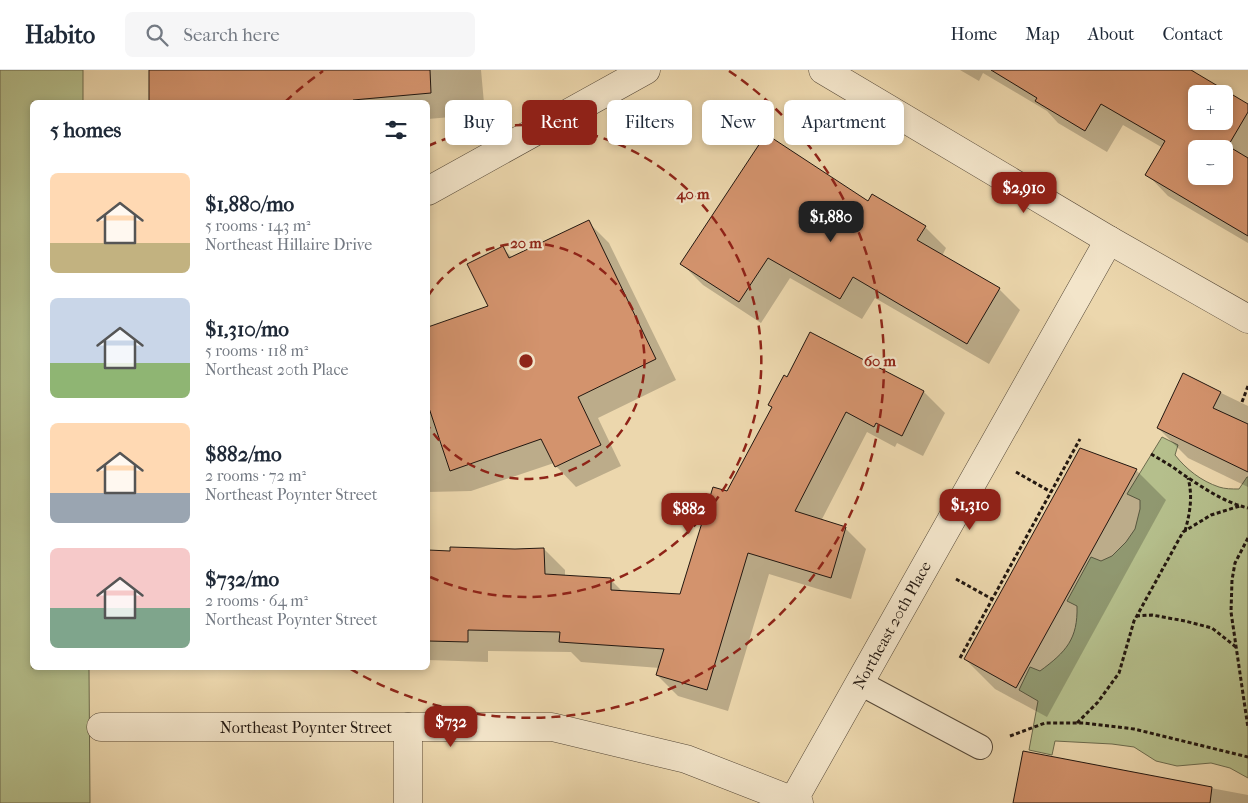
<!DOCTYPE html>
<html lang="en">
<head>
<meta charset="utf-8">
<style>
	:root { --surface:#fff; --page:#f6f6f7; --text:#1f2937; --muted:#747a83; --line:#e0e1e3; --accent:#8f2418 }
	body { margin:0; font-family:"IM FELL French Canon",serif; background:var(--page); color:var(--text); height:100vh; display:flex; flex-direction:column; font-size:19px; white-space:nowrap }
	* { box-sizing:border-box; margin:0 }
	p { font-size:16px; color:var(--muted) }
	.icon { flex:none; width:28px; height:28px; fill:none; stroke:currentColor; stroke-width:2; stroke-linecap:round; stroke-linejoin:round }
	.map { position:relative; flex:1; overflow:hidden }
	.details { position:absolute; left:30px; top:30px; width:400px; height:570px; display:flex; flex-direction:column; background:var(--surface); border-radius:8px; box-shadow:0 2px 8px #0003 }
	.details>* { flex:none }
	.banner { position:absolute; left:445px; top:30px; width:475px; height:45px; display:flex; gap:10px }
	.buttons { position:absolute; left:1188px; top:15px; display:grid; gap:10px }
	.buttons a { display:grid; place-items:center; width:45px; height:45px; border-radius:8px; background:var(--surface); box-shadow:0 2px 8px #0003; font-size:25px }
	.price { position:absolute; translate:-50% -42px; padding:0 11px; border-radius:10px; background:var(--accent); color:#fff; font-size:16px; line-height:32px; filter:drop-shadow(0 1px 2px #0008) }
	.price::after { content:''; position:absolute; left:50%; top:30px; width:15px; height:11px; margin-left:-8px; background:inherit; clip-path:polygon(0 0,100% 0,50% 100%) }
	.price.selected { background:#222; color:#fff }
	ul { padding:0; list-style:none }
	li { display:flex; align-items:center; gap:15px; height:125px; padding:0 20px }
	li span { display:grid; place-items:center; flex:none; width:140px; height:100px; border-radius:8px; color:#555 }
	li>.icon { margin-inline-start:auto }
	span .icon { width:60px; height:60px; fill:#fffc; stroke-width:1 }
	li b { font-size:21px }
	h2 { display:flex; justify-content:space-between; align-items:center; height:60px; padding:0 20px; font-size:21px }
	.chip { padding:0 18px; border-radius:8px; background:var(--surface); box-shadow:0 2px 8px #0003; font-size:18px; line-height:45px }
	.chip.selected { background:var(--accent); color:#fff }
	header { display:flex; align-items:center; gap:30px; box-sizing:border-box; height:70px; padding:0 25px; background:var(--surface); border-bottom:1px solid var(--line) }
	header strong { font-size:24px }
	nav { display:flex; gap:28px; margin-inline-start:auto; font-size:18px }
	.search { width:350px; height:45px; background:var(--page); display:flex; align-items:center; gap:12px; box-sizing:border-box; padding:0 18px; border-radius:8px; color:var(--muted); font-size:19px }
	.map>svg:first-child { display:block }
	.green { fill:#b5bf8c; stroke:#6c6b4e }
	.shadow { fill:#0003; fill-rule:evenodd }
	.building { fill:#d3936d; stroke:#221710; fill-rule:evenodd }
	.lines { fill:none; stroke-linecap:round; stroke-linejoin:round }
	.service-casing { stroke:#544737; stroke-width:26 }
	.minor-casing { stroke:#544737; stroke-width:29 }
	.path { stroke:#221710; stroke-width:3; stroke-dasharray:4 2.5; stroke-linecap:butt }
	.service { stroke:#f3e5ca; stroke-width:24 }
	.minor { stroke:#f3e5ca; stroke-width:28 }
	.ring { fill:none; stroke:#8f2418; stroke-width:2.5; stroke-dasharray:9 6 }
	.labels { text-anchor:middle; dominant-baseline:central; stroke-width:4.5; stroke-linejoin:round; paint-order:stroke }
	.street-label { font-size:16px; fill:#221710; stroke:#f3e5ca }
	.centre { fill:#8f2418; stroke:#f3e5ca; stroke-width:2.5 }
	.ring-label { font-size:15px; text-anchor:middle; font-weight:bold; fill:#8f2418; stroke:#f3e5ca; stroke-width:4.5; stroke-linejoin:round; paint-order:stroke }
</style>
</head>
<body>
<header>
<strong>Habito</strong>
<div class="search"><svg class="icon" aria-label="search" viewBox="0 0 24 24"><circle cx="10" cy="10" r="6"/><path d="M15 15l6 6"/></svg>Search here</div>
<nav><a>Home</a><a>Map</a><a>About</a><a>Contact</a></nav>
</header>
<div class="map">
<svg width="1248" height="733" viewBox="0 0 1248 733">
	<rect width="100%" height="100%" fill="#ecd7ad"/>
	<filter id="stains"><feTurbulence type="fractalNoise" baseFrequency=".004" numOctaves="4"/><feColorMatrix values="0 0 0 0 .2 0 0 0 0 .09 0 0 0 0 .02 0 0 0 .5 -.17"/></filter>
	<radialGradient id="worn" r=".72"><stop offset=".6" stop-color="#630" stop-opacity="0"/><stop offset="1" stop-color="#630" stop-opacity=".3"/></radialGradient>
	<g class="green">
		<path d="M0,0H83V32H32V598H89L90,733H0Z"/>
		<path d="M1162,367L1178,375L1175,385C1186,399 1201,411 1219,417C1225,419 1232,419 1239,419L1247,407H1248V708L1230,698L1211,693L1177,696L1156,691L1134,677L1112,674L1055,671L1052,685L1029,680L1038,631L1019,620L1030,597L1040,601C1066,582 1078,569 1077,536L1067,531L1091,487L1101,491L1112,486L1126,472L1135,459L1140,439V430L1127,424Z"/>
	</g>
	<g class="shadow">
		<path d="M151,0H481L485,44L428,49V32H151Z"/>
		<path d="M960,0H1193L1200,7L1248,36V173L1168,126L1147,104L1163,78L1123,55L1107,82L1058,53L1047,41L983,3L979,11ZM1196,24H1224V51H1196ZM1196,79H1224V106H1196Z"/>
		<path d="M872,126L925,157L946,178L942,186L999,219L1020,240L989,294L875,228L862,249L790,208L761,253L703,215L682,194L868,133Z"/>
		<path d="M588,152L609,173L676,310L598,348L621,396L576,417L556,396L554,393L471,421L428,422V258L490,236L502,178L513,188Z"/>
		<path d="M810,264L924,322L945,343L923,386L897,373L895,377L867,362L821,451L845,458L866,479L851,529L769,504L728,641L678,626L657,605L660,598L581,592L571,582L488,581V592L428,590V481L451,482L544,479L565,500V506L611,510L623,522L681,526L727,422L773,338L770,335L788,308Z"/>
		<path d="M1184,305L1248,336V417L1188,388L1158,358Z"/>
		<path d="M1136,400L1166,430L1047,647L995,619L965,589Z"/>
		<path d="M1024,683L1248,725V733H1015Z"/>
	</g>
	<g class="building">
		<path d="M149,0H430L431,23L353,30V32H149Z"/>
		<path d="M991,0H1191L1248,34V42L1228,76L1248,88V166L1145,105L1165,71L1101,34L1085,61L1035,31L1037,28ZM1196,24H1224V51H1196ZM1196,79H1224V106H1196Z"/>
		<path d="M766,64L868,131L872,124L926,156L917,170L1000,218L967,274L853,207L840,229L768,188L739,232L680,194Z"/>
		<path d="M589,150L656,289L578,327L601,375L555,397L541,369L450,401L428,335V257L488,236L467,194L503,176L509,188Z"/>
		<path d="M810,262L924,321L902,366L876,353L874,357L846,342L795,441L846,457L831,508L748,483L707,620L656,605L664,579L559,572L560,562L468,560V572L428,571V480L450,481V477L515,479L544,478L545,504L611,508V520L680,524L713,417L727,421L772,337L768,335L784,305L787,307Z"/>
		<path d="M1183,303L1221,322L1213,338L1248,354V402L1157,358Z"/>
		<path d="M1080,378L1137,399L1016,618L964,589Z"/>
		<path d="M1023,681L1212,717L1210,733H1013Z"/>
	</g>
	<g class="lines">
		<g class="service-casing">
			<path id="service" d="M860,613L980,677"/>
		</g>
		<g class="minor-casing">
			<g id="minor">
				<path d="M823,0L1109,170L1248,249"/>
				<path d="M428,121L646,0"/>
				<path d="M101,657H552L686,689L799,733"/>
				<path d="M793,731L1109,170"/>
				<path d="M408,733V657"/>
			</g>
		</g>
		<g class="path">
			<path d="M1242,332L1248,316"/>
			<path d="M1151,384C1161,390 1172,396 1181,403C1202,417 1223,432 1248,438"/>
			<path d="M1016,402L1051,422"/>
			<path d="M1185,461C1190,443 1193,426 1188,408"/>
			<path d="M1248,468L1235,493L1232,510L1231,542L1248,658"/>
			<path d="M956,509L992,529"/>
			<path d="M1136,546L1152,545L1185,551L1212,558L1236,577"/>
			<path d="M960,588L1080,369"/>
			<path d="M1077,653L1098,632L1119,603L1134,551L1183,462L1211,445L1240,436"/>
			<path d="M1010,666L1045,653H1084L1134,659L1248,687"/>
		</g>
		<use href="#service" class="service"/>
		<use href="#minor" class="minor"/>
	</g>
	<g class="ring">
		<path d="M428 226A118 118 0 1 1 428 356"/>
		<path d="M428 76A236 236 0 1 1 428 506"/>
		<path d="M285 32A354 354 0 0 1 323 1M729 1A354 354 0 0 1 349 598"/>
	</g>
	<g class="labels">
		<g class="street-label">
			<text transform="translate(892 555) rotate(-61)">Northeast 20th Place</text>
			<text x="306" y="657">Northeast Poynter Street</text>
		</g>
	</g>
	<circle cx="526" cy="291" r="8" class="centre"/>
	<g class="ring-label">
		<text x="693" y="129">40 m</text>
		<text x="526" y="178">20 m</text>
		<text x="880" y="296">60 m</text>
	</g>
	<rect width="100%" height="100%" filter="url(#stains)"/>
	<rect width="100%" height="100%" fill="url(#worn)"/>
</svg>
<div class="buttons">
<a>+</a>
<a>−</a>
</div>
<b class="price" style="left:1024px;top:144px">$2,910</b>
<b class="price selected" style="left:831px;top:173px">$1,880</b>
<b class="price" style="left:970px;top:461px">$1,310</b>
<b class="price" style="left:689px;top:465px">$882</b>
<b class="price" style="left:451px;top:678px">$732</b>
<div class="banner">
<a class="chip">Buy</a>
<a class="chip selected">Rent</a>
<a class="chip">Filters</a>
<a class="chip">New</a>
<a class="chip">Apartment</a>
</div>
<section class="details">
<h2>5 homes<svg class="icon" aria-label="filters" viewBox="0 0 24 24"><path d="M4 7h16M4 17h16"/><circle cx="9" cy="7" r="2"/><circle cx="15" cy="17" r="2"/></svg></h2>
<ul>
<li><span style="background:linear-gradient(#ffd9b3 70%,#c2b280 0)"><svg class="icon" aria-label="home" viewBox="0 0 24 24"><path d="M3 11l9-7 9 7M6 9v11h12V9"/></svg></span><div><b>$1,880/mo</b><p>5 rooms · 143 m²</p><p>Northeast Hillaire Drive</p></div></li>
<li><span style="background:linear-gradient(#c9d6e8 65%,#8fb573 0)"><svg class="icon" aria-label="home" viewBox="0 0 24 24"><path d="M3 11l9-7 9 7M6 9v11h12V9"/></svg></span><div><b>$1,310/mo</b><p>5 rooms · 118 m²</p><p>Northeast 20th Place</p></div></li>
<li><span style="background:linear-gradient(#ffd9b3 70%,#9aa5b1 0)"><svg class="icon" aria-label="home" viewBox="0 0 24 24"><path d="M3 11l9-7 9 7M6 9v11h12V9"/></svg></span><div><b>$882/mo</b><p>2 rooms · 72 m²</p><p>Northeast Poynter Street</p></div></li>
<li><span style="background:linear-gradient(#f6c9c9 60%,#7fa58c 0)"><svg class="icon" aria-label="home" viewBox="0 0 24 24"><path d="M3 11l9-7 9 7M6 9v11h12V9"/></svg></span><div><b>$732/mo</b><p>2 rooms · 64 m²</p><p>Northeast Poynter Street</p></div></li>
</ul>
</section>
</div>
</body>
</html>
